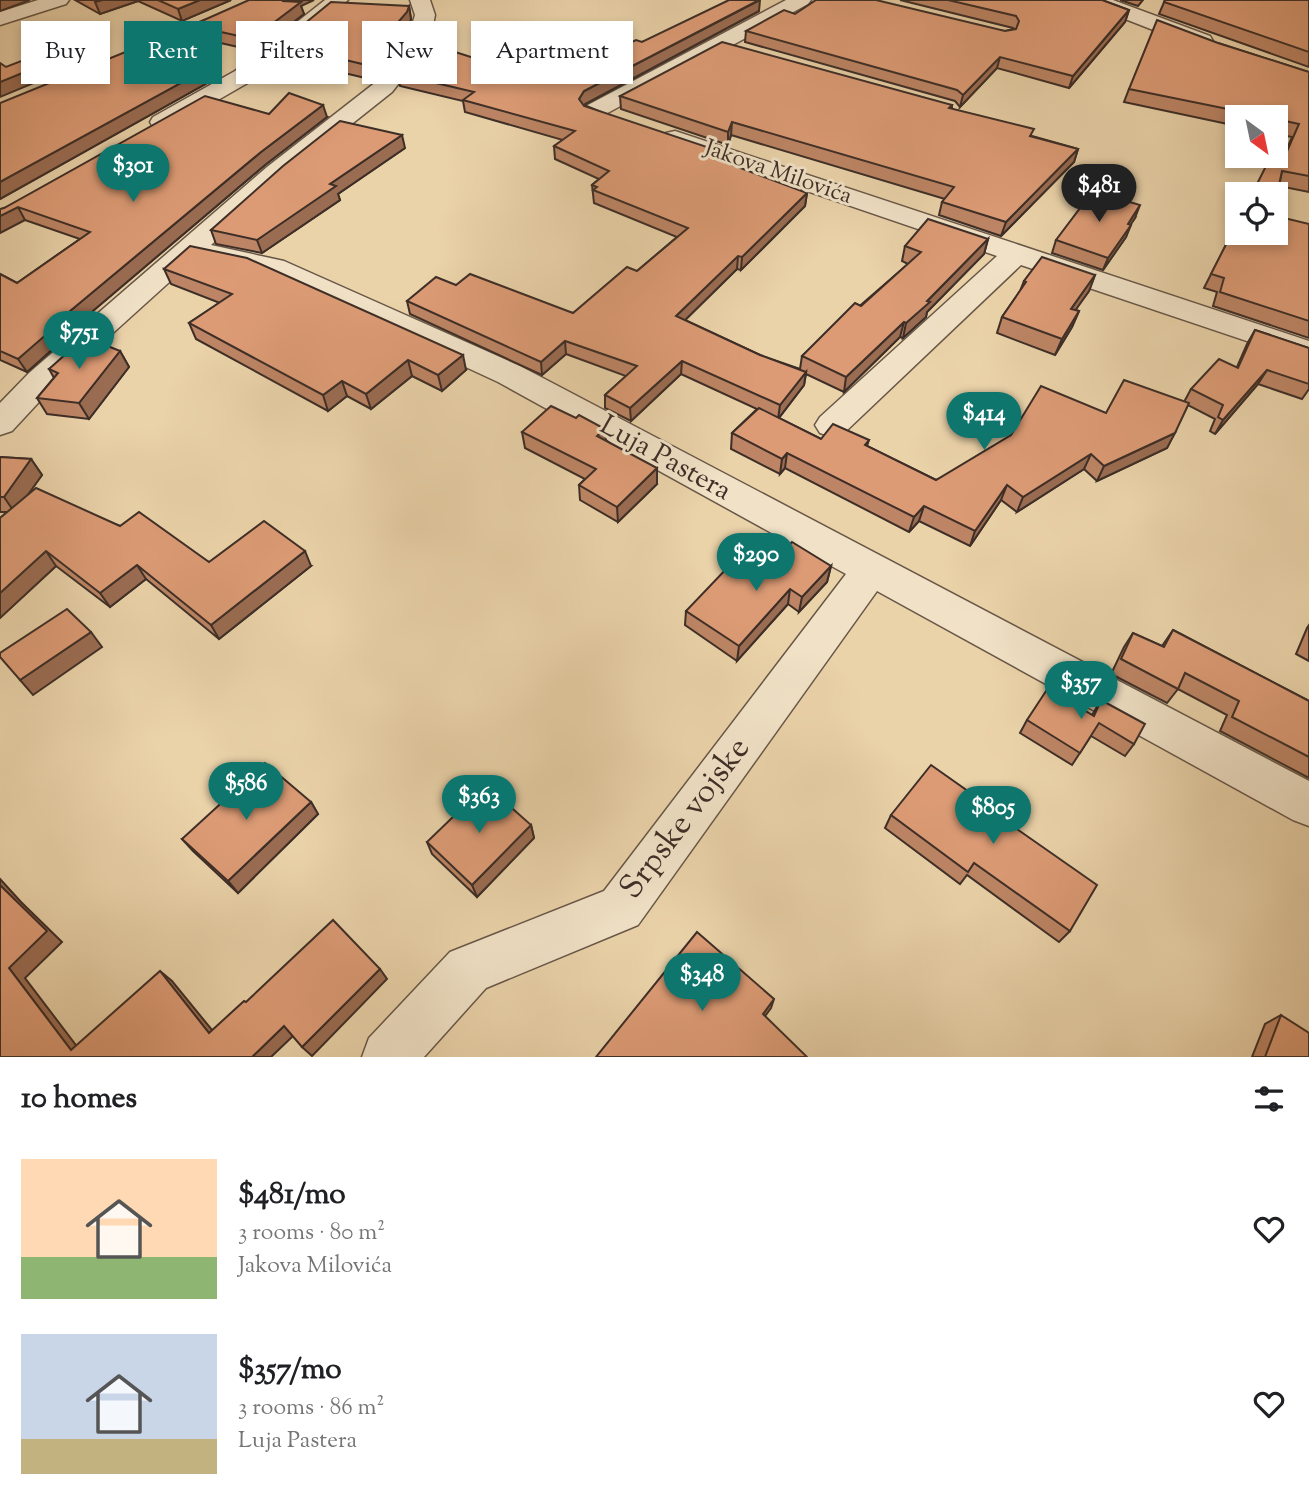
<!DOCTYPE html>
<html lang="en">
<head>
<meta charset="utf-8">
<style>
	:root { --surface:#fff; --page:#f6f6f6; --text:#202124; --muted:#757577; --accent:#0f766e }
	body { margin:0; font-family:"Sorts Mill Goudy",serif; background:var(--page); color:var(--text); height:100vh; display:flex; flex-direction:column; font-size:26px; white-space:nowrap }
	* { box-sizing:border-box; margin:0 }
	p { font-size:23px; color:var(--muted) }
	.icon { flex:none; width:38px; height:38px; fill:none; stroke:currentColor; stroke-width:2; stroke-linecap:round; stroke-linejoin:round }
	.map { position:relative; height:1057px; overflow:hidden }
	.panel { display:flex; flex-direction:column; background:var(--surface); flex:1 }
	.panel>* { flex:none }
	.banner { position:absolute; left:21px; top:21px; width:700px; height:63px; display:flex; gap:14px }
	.needle { width:46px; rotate:147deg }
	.buttons { position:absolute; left:1225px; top:105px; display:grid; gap:14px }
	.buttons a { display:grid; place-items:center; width:63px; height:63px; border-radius:0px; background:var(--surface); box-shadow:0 4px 10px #0003; font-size:35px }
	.price { position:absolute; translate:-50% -60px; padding:0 16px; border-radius:24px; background:var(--accent); color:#fff; font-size:23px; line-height:46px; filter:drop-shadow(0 2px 4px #0008) }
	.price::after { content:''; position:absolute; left:50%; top:42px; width:21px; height:16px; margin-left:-10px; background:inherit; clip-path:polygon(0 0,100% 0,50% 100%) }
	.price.current { background:#222; color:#fff }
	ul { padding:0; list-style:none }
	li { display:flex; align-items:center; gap:21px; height:175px; padding:0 21px }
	li span { display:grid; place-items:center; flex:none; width:196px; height:140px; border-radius:0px; color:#555 }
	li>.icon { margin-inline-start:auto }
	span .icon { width:84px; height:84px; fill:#fffc; stroke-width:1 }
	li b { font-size:30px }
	h2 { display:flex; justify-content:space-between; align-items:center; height:84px; padding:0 21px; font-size:30px }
	.chip { padding:0 24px; border-radius:0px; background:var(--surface); box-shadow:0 4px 10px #0003; font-size:24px; line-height:63px }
	.chip.current { background:var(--accent); color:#fff }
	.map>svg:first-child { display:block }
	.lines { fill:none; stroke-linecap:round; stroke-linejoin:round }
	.street-casing { stroke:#685748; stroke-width:3 }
	.street { fill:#f1e2c7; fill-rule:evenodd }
	.wall { fill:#bd8565; stroke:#3d2e27; stroke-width:2 }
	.shaded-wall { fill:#9a6c52; stroke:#3d2e27; stroke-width:2 }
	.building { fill:#dc9b75; stroke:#3d2e27; stroke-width:2 }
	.labels { text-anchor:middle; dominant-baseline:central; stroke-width:6; stroke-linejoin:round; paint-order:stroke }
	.far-street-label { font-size:23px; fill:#3d2e27; stroke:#f1e2c7 }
	.street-label { font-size:28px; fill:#3d2e27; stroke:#f1e2c7 }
	.near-street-label { font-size:33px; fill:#3d2e27; stroke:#f1e2c7 }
</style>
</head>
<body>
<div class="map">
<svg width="1309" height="1057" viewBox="0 0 1309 1057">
	<rect width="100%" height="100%" fill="#ead2a9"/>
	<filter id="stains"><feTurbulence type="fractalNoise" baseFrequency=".00286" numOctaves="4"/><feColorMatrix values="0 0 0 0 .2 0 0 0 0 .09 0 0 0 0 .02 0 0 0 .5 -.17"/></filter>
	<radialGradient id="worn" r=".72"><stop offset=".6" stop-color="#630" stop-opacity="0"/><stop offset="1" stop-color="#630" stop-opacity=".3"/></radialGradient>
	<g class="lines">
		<g class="street-casing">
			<g id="street">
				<path d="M38,0H69L66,4L0,25V12Z"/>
				<path d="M325,0H348L251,81L171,127L162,129L153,127L150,122L153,117L235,71Z"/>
				<path d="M410,0H430L435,15L431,35L410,69L392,92L285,177L211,245L284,261L520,366L1309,781V826L1293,820L877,591L638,925L486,988L424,1057H362L369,1038L450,952L604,891L846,574L498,382L265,274L197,257L51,389L12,431L0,435V403L29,373L267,167L376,82L409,35L415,15Z"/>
				<path d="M786,0H811L808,4L602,116L594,118L586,116L582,111L586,106Z"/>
				<path d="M1084,0H1113L1210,36L1213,41L1210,46H1194L1087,4Z"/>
				<path d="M675,131L1309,341V362L1021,265L844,433L832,437L820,433L815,425L820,417L997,256L666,143L663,138L666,133Z"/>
			</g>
		</g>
		<use href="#street" class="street"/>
	</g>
	<g class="wall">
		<path d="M75,0H231L182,21L138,1L100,14Z"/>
		<path d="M900,0H1102L1129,10L1125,22L1069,88L997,68L960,107L955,101L745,42L746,31L795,14L1005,31L1014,29L1013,28Z"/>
		<path d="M1120,0H1143L1138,6Z"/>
		<path d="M1165,0H1309V67L1159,14Z"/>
		<path d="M301,6L304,14L256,51L216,42L209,65L216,78L0,199L204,20Z"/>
		<path d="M409,6L411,19L409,25L394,43L395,50L374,80L327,69L324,56L291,51L287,38Z"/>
		<path d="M759,11L584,105L721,161L807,193L805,206L741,270L737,269L685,320L760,355L800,369L802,356L908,264L902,261L905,246L988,239L984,254L927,312L926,317L903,338L900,337L844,392L806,374L804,385L779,418L821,439L869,440L867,446L936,480L1106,413L1184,402L1191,389L1237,367L1247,344L1255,330L1309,348V389L1302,399L1258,384L1215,434L1210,431L1215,419L1188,405L1167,448L1097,481L1084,469L1017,512L1001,500L970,546L919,521L909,532L785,468L780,474L731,449L732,433L757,409L681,374L631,421L605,408V395L626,376L566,354L542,375L410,314L407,301L456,285L573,313L637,271L677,237L594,203L592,185L599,179L555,159L554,146L563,140L465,112L463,101L400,86L398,74L546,81L642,42Z"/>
		<path d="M1218,43L1309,72V192L1279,186L1286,151L1292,137L1276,134V117H1237V126L1124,102L1129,89Z"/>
		<path d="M620,96L952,105V109L1032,136L1078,149L1074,162L1001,236L939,215L942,202L945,199L731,135L728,145L621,109Z"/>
		<path d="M269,114L327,117L265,165L61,338L63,340L27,372L0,360V274L17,283L80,239L25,220L4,208Z"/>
		<path d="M405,148L338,194L340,200L262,253L216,244L211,230Z"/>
		<path d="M1135,218L1130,225L1126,237L1103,270L1052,253L1056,240Z"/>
		<path d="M1237,223L1309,224V338L1213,306L1217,292L1204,288Z"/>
		<path d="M164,269L466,370L442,391L412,376L371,409L347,396L328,411L196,339L189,323L220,303L171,284Z"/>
		<path d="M1095,275L1089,291L1075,310L1079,311L1072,327L1055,355L997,333L1002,317L1020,291L1024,281Z"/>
		<path d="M120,351L129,367L89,419L47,414L37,398L54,378L49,369Z"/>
		<path d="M522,432L606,440L657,484L618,522L580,500L579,485L585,479L525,448Z"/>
		<path d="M0,457L31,459L42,475L28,494L120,526L209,562L311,566L219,639L146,579L110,607L56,566L0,618V518L7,512H0Z"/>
		<path d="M831,566L827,582L799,612L788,604L737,661L685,625L686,611L754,581Z"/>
		<path d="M1309,625V661L1296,654L1307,628Z"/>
		<path d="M1173,630L1309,701V778L1220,731L1227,715L1178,689L1167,703L1111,674L1124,647L1133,633L1162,646Z"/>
		<path d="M1101,700L1134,744L1125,756L1091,736L1072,765L1020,733L1027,720L1092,715Z"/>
		<path d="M311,802L318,814L238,893L193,851L182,839Z"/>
		<path d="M891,815L1004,820L1070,931L1059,942L967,875L960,884L885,828Z"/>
		<path d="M531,825L534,838L477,897L432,854L427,842Z"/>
		<path d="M1281,1015L1309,1057H1252L1265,1024Z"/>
	</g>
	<g class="shaded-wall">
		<path d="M0,0H30L0,11Z"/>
		<path d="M103,0H137L138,1L100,14L95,2Z"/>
		<path d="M200,0H231L182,21L178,9Z"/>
		<path d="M285,0H314L301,6L304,14L256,51L252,39L282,1Z"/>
		<path d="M760,0L759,11L585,104L579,111V99L584,91Z"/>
		<path d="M409,6L411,19L409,25L394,43L395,50L374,80L371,66L386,36Z"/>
		<path d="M1129,10L1125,22L1069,88L1073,76Z"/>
		<path d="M212,30L216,42L208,69L212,66L216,78L0,199V182L202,63Z"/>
		<path d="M1000,57L997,68L960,107L963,95Z"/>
		<path d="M59,58L65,70L0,97V82Z"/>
		<path d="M323,105L327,117L265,165L61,338L63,340L27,372L18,359L52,326L261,152Z"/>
		<path d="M732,122L731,135L728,145V132Z"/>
		<path d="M402,135L405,148L338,194L340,200L262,253L257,240L330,184Z"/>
		<path d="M1078,149L1074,162L1001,236L1006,222Z"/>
		<path d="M807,193L805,206L741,270L742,257Z"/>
		<path d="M1140,205L1135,218L1123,236L1128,224Z"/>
		<path d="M18,207L25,220L0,233V216Z"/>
		<path d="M1131,225L1126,237L1103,270L1108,258Z"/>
		<path d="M988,239L984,254L927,312L926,317L903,338L906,323Z"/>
		<path d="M738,256L737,269L676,329V316Z"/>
		<path d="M1095,275L1089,291L1065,325L1071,309Z"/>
		<path d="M1079,311L1072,327L1055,355L1062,339Z"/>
		<path d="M904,322L900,337L844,392L846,377Z"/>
		<path d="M565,341L566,354L542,375L541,362Z"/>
		<path d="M120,351L129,367L89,419L79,403Z"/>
		<path d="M463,355L466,370L442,391L438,375Z"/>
		<path d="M408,360L412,376L371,409L366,394Z"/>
		<path d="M682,361L681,374L631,421L630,408Z"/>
		<path d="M1267,370L1258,384L1215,434L1223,420Z"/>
		<path d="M806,372L804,385L778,419L780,405Z"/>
		<path d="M342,381L347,396L328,411L323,395Z"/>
		<path d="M605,429L606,444L597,436Z"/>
		<path d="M1175,433L1167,448L1097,481L1104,466Z"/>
		<path d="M787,453L785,468L780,474L782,459Z"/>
		<path d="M1091,454L1084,469L1017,512L1023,497Z"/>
		<path d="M31,459L42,475L15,513L4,497Z"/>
		<path d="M657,468V484L618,522L617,507Z"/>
		<path d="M1007,485L1001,500L970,546L975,531Z"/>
		<path d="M924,506L919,521L909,532L914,517Z"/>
		<path d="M46,551L56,566L0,618V593Z"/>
		<path d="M305,551L311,566L219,639L211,625Z"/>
		<path d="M137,565L146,579L110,607L100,593Z"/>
		<path d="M831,566L827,582L799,612L802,597Z"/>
		<path d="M790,589L788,604L737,661L739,646Z"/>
		<path d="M91,632L102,647L33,695L20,680Z"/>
		<path d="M311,802L318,814L238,893L228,881Z"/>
		<path d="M531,825L534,838L477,897L472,885Z"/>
		<path d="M0,879L21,902L62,942L25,978L85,1057L71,1050L9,968L5,891L0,885Z"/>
		<path d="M380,969L387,979L312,1056L302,1047Z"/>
		<path d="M160,971L172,981L221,1041L209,1033Z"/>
		<path d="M774,999L771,1008L760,1023L763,1014Z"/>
		<path d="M284,1026L294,1035L271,1057H252Z"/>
	</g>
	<g class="building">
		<path d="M158,0H200L178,9Z"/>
		<path d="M249,0H285L282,1L301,2L252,39L212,30L202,63L212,66L0,182V103L204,20Z"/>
		<path d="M729,0H759L584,91L579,99L584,106L722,152L719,160L807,193L742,257L738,256L676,316L760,355L806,372L780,405L682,361L630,408L605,395L637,366L565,341L541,362L407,301L436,277L456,285L470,274L573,313L627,267L637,271L688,228L593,190L597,187L592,185L609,171L554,146L575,131L463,100L474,92L398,74L419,44L449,50L546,81L636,40L642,42Z"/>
		<path d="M816,0H876L1005,31L1016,29L1019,21L1016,16L948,0H1102L1129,10L1073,76L1000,57L963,95L957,90L746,31L784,10L795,14Z"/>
		<path d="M1165,0H1309V52L1164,2Z"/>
		<path d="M331,2L409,6L407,12L386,36L392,37L371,66L324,55L335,44L287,38Z"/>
		<path d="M1157,20L1218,43L1309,72V176L1282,171L1276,199V194H1252L1271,156H1276V147L1277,144L1287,147L1284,158L1299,124L1276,119V117H1267L1129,89Z"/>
		<path d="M722,42L952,105L949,108L1034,129L1030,136L1078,149L1006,222L942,202L954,187L732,122L728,132L620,96Z"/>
		<path d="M47,51L59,58L0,82V63L6,67Z"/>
		<path d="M289,93L323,105L261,152L52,326L55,327L18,359L0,351V274L17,283L90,232L18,207L0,216V209L4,208L205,96L269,114Z"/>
		<path d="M340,121L402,135L330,184L336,186L257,240L211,230L283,166Z"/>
		<path d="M1093,191L1140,205L1128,224L1131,225L1108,258L1056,240Z"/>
		<path d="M1276,216L1309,224V321L1220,292L1224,278L1211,274L1237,223V233H1276Z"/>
		<path d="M928,219L988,239L927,301L930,302L906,323L904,322L846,377L802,356L855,303L861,306L921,252L905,246Z"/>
		<path d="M190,246L247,258L463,355L438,375L408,360L366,394L342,381L323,395L189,323L232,294L164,269Z"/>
		<path d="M1042,257L1095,275L1071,309L1079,311L1062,339L1002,317L1026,282L1024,281Z"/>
		<path d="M1255,330L1309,348V384L1267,370L1223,420L1218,417L1223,405L1191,389L1219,359L1238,368Z"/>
		<path d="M85,337L120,351L79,403L37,398L58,373L49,369Z"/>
		<path d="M1124,380L1189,403L1175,433L1104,466L1091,454L1023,497L1007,485L975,531L924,506L914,517L787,453L782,459L732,433L759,408L821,439L833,424L869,440L865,445L936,480L1011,435L1041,386L1106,413Z"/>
		<path d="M551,406L576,418L579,415L605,429L597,436L657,468L617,507L579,485L596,469L522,432Z"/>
		<path d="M0,457L31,459L4,497H0Z"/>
		<path d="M36,488L120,526L139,512L209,562L264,521L305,551L211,625L137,565L100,593L46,551L0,593V518Z"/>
		<path d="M792,542L831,566L802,597L790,589L739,646L686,611L729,566L754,581Z"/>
		<path d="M67,609L91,632L20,680L0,657V653Z"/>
		<path d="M1173,630L1309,701V757L1232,717L1239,701L1185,673L1178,689L1121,659L1133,633L1164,647Z"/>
		<path d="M1048,688L1094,716L1101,700L1145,724L1134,744L1099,723L1080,753L1027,720Z"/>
		<path d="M265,763L311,802L228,881L182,839Z"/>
		<path d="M931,765L1006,818L1004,820L1097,885L1070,931L974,863L968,872L891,815Z"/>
		<path d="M486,785L531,825L472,885L427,842Z"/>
		<path d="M0,885L47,931L9,968L71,1050L160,971L209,1033L244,1001L246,1002L333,920L380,969L302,1047L284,1026L252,1057H0Z"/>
		<path d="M697,932L774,999L763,1014L807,1057H596Z"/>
		<path d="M1281,1015L1309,1033V1057H1265Z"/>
	</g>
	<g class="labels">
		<g class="far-street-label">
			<text transform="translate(778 173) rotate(19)">Jakova Milovića</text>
		</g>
		<g class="street-label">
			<text transform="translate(665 459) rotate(29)">Luja Pastera</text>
		</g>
		<g class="near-street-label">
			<text transform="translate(686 819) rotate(-53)">Srpske vojske</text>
		</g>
	</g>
	<rect width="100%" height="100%" filter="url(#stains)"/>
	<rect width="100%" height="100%" fill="url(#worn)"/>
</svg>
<div class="buttons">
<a><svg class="needle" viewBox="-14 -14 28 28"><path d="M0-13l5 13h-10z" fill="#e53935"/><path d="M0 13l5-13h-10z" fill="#757577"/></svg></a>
<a><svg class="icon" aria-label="locate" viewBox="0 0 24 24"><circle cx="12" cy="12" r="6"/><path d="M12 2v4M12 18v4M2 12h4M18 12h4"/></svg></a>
</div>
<b class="price" style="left:133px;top:204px">$301</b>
<b class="price current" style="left:1099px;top:224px">$481</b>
<b class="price" style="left:79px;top:371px">$751</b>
<b class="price" style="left:984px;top:452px">$414</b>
<b class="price" style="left:756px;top:593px">$290</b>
<b class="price" style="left:1081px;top:721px">$357</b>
<b class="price" style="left:246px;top:822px">$586</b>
<b class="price" style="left:479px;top:835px">$363</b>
<b class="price" style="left:993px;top:846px">$805</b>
<b class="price" style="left:702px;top:1013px">$348</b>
<div class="banner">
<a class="chip">Buy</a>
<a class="chip current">Rent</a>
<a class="chip">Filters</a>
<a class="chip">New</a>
<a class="chip">Apartment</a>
</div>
</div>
<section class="panel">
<h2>10 homes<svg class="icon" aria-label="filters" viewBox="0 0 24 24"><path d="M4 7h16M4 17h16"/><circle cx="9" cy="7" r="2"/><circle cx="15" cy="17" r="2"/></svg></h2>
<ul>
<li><span style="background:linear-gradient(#ffd9b3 70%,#8fb573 0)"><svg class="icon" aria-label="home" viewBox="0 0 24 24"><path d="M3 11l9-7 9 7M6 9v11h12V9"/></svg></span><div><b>$481/mo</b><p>3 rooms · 80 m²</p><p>Jakova Milovića</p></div><svg class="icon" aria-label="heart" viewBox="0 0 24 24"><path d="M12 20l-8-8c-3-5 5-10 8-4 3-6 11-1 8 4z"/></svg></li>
<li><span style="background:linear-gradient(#c9d6e8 75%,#c2b280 0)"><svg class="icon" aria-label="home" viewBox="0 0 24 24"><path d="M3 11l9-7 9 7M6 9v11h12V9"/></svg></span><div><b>$357/mo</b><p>3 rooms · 86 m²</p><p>Luja Pastera</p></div><svg class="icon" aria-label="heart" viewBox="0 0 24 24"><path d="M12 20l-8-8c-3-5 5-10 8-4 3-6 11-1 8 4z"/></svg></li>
</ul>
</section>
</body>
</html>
